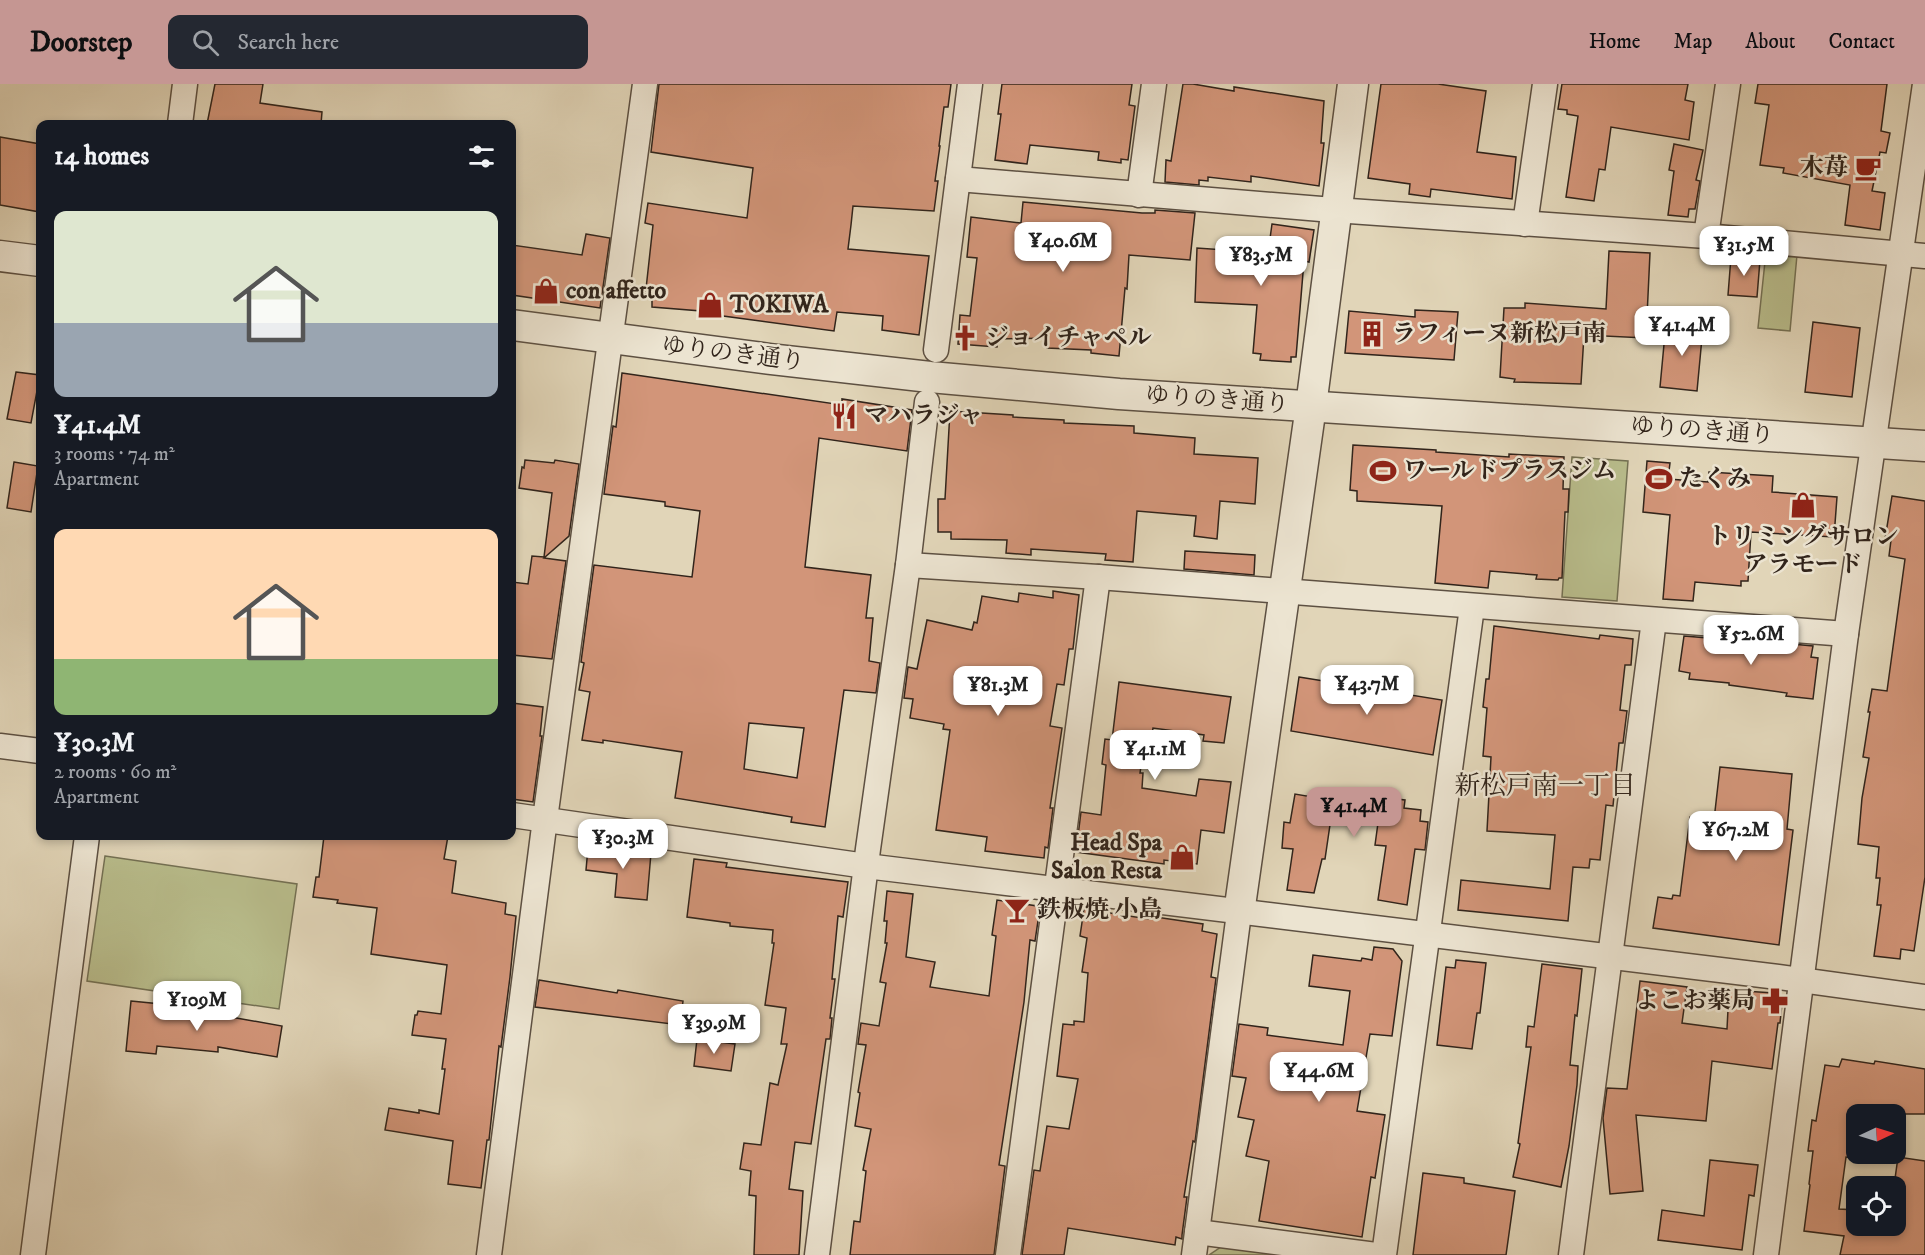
<!DOCTYPE html>
<html lang="en">
<head>
<meta charset="utf-8">
<style>
	:root { --surface:#171b24; --page:#242831; --text:#f1f3f6; --muted:#9ea1a6; --accent:#c59692 }
	body { margin:0; font-family:"IM FELL DW Pica","Noto Serif JP",serif; background:var(--page); color:var(--text); height:100vh; display:flex; flex-direction:column; font-size:22px; white-space:nowrap }
	* { box-sizing:border-box; margin:0 }
	p { font-size:20px; color:var(--muted) }
	.icon { flex:none; width:33px; height:33px; fill:none; stroke:currentColor; stroke-width:2; stroke-linecap:round; stroke-linejoin:round }
	.map { position:relative; flex:1; overflow:hidden }
	.side { position:absolute; left:36px; top:36px; width:480px; height:720px; display:flex; flex-direction:column; background:var(--surface); border-radius:12px; box-shadow:0 3px 9px #0003 }
	.side>* { flex:none }
	.needle { width:39px; rotate:86deg }
	.fabs { position:absolute; left:1846px; top:1020px; display:grid; gap:12px }
	.fabs a { display:grid; place-items:center; width:60px; height:60px; border-radius:12px; background:var(--surface); box-shadow:0 3px 9px #0003; font-size:30px }
	.price { position:absolute; translate:-50% -51px; padding:0 14px; border-radius:12px; background:#fff; color:#222; font-size:20px; line-height:39px; filter:drop-shadow(0 2px 3px #0008) }
	.price::after { content:''; position:absolute; left:50%; top:36px; width:18px; height:14px; margin-left:-9px; background:inherit; clip-path:polygon(0 0,100% 0,50% 100%) }
	.price.selected { background:var(--accent); color:#111 }
	ul { padding:0; list-style:none }
	li { display:grid; align-content:center; gap:12px; height:318px; padding:0 18px }
	li span { display:grid; place-items:center; height:186px; border-radius:12px; color:#555 }
	li>.icon { margin-inline-start:auto }
	span .icon { width:108px; height:108px; fill:#fffc; stroke-width:1 }
	li b { font-size:26px }
	h2 { display:flex; justify-content:space-between; align-items:center; height:72px; padding:0 18px; font-size:26px }
	header { display:flex; align-items:center; gap:36px; box-sizing:border-box; height:84px; padding:0 30px; background:var(--accent); color:#111 }
	header strong { font-size:28px }
	nav { display:flex; gap:33px; margin-inline-start:auto; font-size:21px }
	.search { width:420px; height:54px; background:var(--page); display:flex; align-items:center; gap:15px; box-sizing:border-box; padding:0 21px; border-radius:12px; color:var(--muted); font-size:22px }
	.map>svg:first-child { display:block }
	.green { fill:#b8bc8b; stroke:#747053; stroke-width:1.5 }
	.building { fill:#d29579; stroke:#31241b; stroke-width:1.5; fill-rule:evenodd }
	.lines { fill:none; stroke-linecap:round; stroke-linejoin:round }
	.minor-casing { stroke:#5d5042; stroke-width:27 }
	.tertiary-casing { stroke:#5d5042; stroke-width:33 }
	.minor { stroke:#ece4d1; stroke-width:24 }
	.tertiary { stroke:#ece4d1; stroke-width:30 }
	.labels { text-anchor:middle; dominant-baseline:central; stroke-width:5; stroke-linejoin:round; paint-order:stroke }
	.poi-label { font-size:24px; font-weight:bold; fill:#31241b; stroke:#ece4d1; text-anchor:start }
	.street-label { font-size:24px; fill:#31241b; stroke:#ece4d1 }
	.neighbourhood-label { font-size:26px; fill:#31241b; stroke:#ece4d1 }
</style>
</head>
<body>
<header>
<strong>Doorstep</strong>
<div class="search"><svg class="icon" aria-label="search" viewBox="0 0 24 24"><circle cx="10" cy="10" r="6"/><path d="M15 15l6 6"/></svg>Search here</div>
<nav><a>Home</a><a>Map</a><a>About</a><a>Contact</a></nav>
</header>
<div class="map">
<svg width="1925" height="1171" viewBox="0 0 1925 1171">
	<rect width="100%" height="100%" fill="#e1d5b8"/>
	<filter id="stains"><feTurbulence type="fractalNoise" baseFrequency=".00333" numOctaves="4"/><feColorMatrix values="0 0 0 0 .2 0 0 0 0 .09 0 0 0 0 .02 0 0 0 .5 -.17"/></filter>
	<radialGradient id="worn" r=".72"><stop offset=".6" stop-color="#630" stop-opacity="0"/><stop offset="1" stop-color="#630" stop-opacity=".3"/></radialGradient>
	<g class="green">
		<path d="M1766,168L1797,171L1790,247L1758,244Z"/>
		<path d="M1572,373L1628,377L1617,517L1562,513Z"/>
		<path d="M105,772L297,800L279,925L87,897Z"/>
		<path d="M1221,1163L1297,1171H1209Z"/>
	</g>
	<g class="building">
		<path d="M215,0H263L260,19L322,28L321,40H207Z"/>
		<path d="M659,0H951L948,23H944L939,62H940L935,97H938L934,127L853,122L851,141L848,165L929,172L919,251L882,246L883,232L837,228L834,247L701,229V227L652,223V215L645,214L653,141L645,139L648,119L747,134L753,84L651,68Z"/>
		<path d="M1002,0H1132L1129,21L1135,22L1128,76L1121,75V79L1098,76L1099,68L1030,61L1027,80L995,76L1001,30H998Z"/>
		<path d="M1183,0H1193L1234,7V3L1324,17L1321,59H1324L1319,102L1251,92V98L1208,93V97L1199,96V101L1165,98L1166,76L1171,77Z"/>
		<path d="M1381,0H1438L1486,7L1477,68L1516,73L1512,115L1431,105L1430,113L1409,110L1410,100L1368,94Z"/>
		<path d="M1562,0H1688L1685,16L1694,18L1689,56L1611,43L1605,86L1599,85L1594,117L1566,113L1578,32L1567,30V26L1558,25Z"/>
		<path d="M1758,0H1887L1881,47L1890,49L1886,69L1880,68L1872,107L1885,109L1880,146L1845,141L1850,101L1783,89L1784,84L1760,81L1769,21L1755,19Z"/>
		<path d="M0,53L40,60V128L0,121Z"/>
		<path d="M1674,60L1703,66L1696,96L1700,97L1695,125H1689L1688,133L1668,131L1674,87L1669,86Z"/>
		<path d="M1023,118L1142,129H1155V126L1195,129L1190,176L1129,171L1127,205L1125,204L1119,272L1091,269V266L1047,264V254L998,255L997,263L958,260L960,231L970,232L977,174L967,173L971,133L1021,139Z"/>
		<path d="M1272,140L1314,146L1309,178L1304,177L1296,273H1291V278L1260,276L1261,270L1253,269L1257,221L1195,218L1197,164L1268,169Z"/>
		<path d="M586,150L610,154L600,224L512,211V161L582,171Z"/>
		<path d="M1609,167L1650,169L1646,254L1584,251L1581,300L1514,298L1515,295L1500,293L1504,224H1525V219L1606,225Z"/>
		<path d="M1731,173L1760,176L1757,213L1728,211Z"/>
		<path d="M1415,226L1458,228L1454,276L1345,269L1349,227L1415,233Z"/>
		<path d="M1813,238L1860,244L1852,313L1805,308Z"/>
		<path d="M1666,239L1703,243L1697,307L1660,303Z"/>
		<path d="M16,288L40,291L31,339L7,335Z"/>
		<path d="M622,289L842,321V315L912,326L907,367L819,354L805,483L871,491L866,534H873L869,577L880,579L876,609L844,606L825,743L791,738L792,733L675,714L682,668L603,656V659L582,656L590,608L579,606L584,579L581,578L594,481L692,493L700,427L665,422V418L604,410L613,342L616,343ZM749,639L804,644L797,694L744,685Z"/>
		<path d="M950,327L1013,331V333L1064,336V339L1134,342V349L1195,354L1194,370L1258,374L1255,420L1220,417L1217,455L1194,452L1196,432L1137,427L1133,478L1105,476L1106,470L1031,465V471L1006,469L1007,456L951,455V448H938V415H945Z"/>
		<path d="M1353,361L1436,366V368L1509,373V370L1564,373L1563,405H1569L1568,428H1565L1562,494H1559L1558,496L1536,495L1537,491L1490,487L1488,504L1435,499L1442,422L1357,417V407L1350,406Z"/>
		<path d="M525,376L554,379L555,376L579,380L569,452L544,474L566,477L552,575L512,571V498L528,500L532,472L544,473L552,409L519,404L522,383L524,384Z"/>
		<path d="M1647,377L1670,379L1668,395L1708,398L1709,388L1773,392L1772,408L1837,413L1834,453L1751,448L1748,497H1741V502L1695,498L1693,517L1663,515L1670,431L1643,428Z"/>
		<path d="M14,378L38,382L31,428L7,424Z"/>
		<path d="M1892,412L1925,417V793L1914,867L1901,865L1900,875L1874,872L1881,821H1877L1880,794H1876L1879,763L1858,760L1862,714L1869,674L1863,673L1870,628H1868L1872,605L1887,607L1905,475L1889,472L1891,456L1885,455Z"/>
		<path d="M1185,467L1255,471L1254,491L1184,485Z"/>
		<path d="M1053,507L1079,511L1073,565H1069L1064,601L1057,600L1050,642L1062,644L1050,724H1053L1048,764L1045,763L1044,774L985,767L987,753L936,746L950,646L943,645L944,640L910,634L913,615L904,614L908,583L917,585L927,536L972,546L974,538L977,539L982,512L1018,518L1019,509L1053,514Z"/>
		<path d="M1494,542L1599,555L1600,551L1633,555L1631,581H1625L1620,626L1627,627L1623,659H1619L1613,722L1606,721L1600,776L1590,775L1589,784L1573,783L1568,837L1458,826L1461,796L1550,805L1555,751L1487,747L1491,673L1483,672L1487,624L1483,623L1486,595H1489Z"/>
		<path d="M1684,552L1720,555L1719,557L1791,568L1792,560L1813,562L1811,573L1818,574L1813,615L1786,612L1787,609L1729,601V599L1689,595L1690,589L1679,587Z"/>
		<path d="M1299,593L1442,616L1433,671L1291,647Z"/>
		<path d="M1119,598L1231,613L1224,659L1203,657L1204,651L1153,644L1152,650L1146,649L1140,689H1143L1142,704L1196,712L1199,695L1231,698L1224,749L1201,746L1197,780L1164,776V780L1076,768L1081,728L1101,731L1106,681L1102,680L1105,655L1112,656Z"/>
		<path d="M512,619L543,623L540,652H542L533,718L512,715Z"/>
		<path d="M1720,683L1792,690L1787,745L1793,746L1779,861L1653,844L1658,813L1672,815L1673,811L1680,812L1690,733L1714,736Z"/>
		<path d="M1313,706L1369,715V712L1405,716L1404,724L1421,726L1420,737L1428,738L1425,766L1415,765L1407,821L1378,816L1386,762L1375,761L1378,739L1331,734L1325,775H1322L1314,809L1287,806L1293,765L1282,764L1284,738L1290,739L1295,710L1312,713Z"/>
		<path d="M324,752H448L444,775L456,777L452,809L506,819L505,830L516,832L510,893L501,963L499,962L489,1056H487L481,1104L448,1100L453,1057L385,1046L389,1024L419,1029V1026L439,1030L445,985H442L446,955L412,951L415,931H417L418,927L441,930L447,881L371,870L377,824L337,819L338,816L313,813L316,793H319Z"/>
		<path d="M588,764L651,769L647,816L615,813L617,790L586,786Z"/>
		<path d="M694,775L727,779L726,783L848,798L843,833L838,832L832,895H835L830,934H832L830,955H826L811,1060L795,1058L789,1105L803,1107L799,1171H754L756,1112L749,1111L751,1087L740,1085L744,1059L761,1061L770,999L778,1001L787,960H781L786,924L765,921L774,859H772L773,846L730,842V839L687,833Z"/>
		<path d="M887,807L913,810L906,873L935,878L930,903L989,912L996,852L992,851L997,816L1037,822L1039,830L1035,857L1030,856L1024,918L999,1081L1005,1082L994,1171H850L854,1137L860,1138L866,1087L863,1086L871,1045L855,1042L860,1009L858,1008L866,961L858,960L861,939L879,942L886,899L880,898L887,859H885L887,837H884Z"/>
		<path d="M1084,825L1148,835L1149,832L1203,840L1202,847L1217,850L1211,893L1216,894L1195,1058L1193,1057L1184,1113H1187L1182,1151V1155L1176,1153L1175,1161L1068,1144L1064,1171H1022L1034,1086L1040,1087L1047,1042L1069,1045L1078,995L1057,992L1063,940L1074,941V937L1084,938L1088,889L1082,888L1087,854L1080,852Z"/>
		<path d="M1374,863L1393,865L1402,877L1392,952L1370,950L1357,1027L1385,1031L1375,1094L1371,1093L1362,1153L1259,1137L1269,1077L1246,1072L1254,1036L1238,1033L1246,994L1232,992L1239,940L1268,944L1267,951L1343,961L1350,907L1309,902L1313,871L1361,877L1362,874L1372,876Z"/>
		<path d="M1456,876L1486,879L1480,929H1477L1472,965L1437,961L1446,883L1455,884Z"/>
		<path d="M1542,880L1582,885L1577,932L1575,931L1570,981L1578,982L1577,1001L1569,1062L1561,1103L1513,1093L1520,1060L1518,1059L1531,963H1526L1528,942L1534,943Z"/>
		<path d="M539,896L617,909L618,906L683,917L680,941L535,923Z"/>
		<path d="M1640,897L1687,903L1682,939L1727,945L1729,906L1774,909L1782,919L1780,939H1778L1772,985L1712,977L1706,1037L1636,1031L1643,1107L1610,1110L1603,1034L1607,1004L1627,1005Z"/>
		<path d="M131,917L161,920V926L225,932L282,942L277,973L218,963V968L157,962L156,970L126,967Z"/>
		<path d="M697,955L735,960L731,987L694,982Z"/>
		<path d="M1842,975L1874,980L1875,977L1925,985V1030H1857V1070H1887L1886,1078L1846,1073L1839,1125L1857,1126V1142H1896V1102H1894L1898,1073L1925,1077V1171H1840L1844,1152L1804,1147L1810,1101L1809,1100L1813,1067H1808L1812,1036L1816,1037L1825,981L1839,983Z"/>
		<path d="M1710,1076L1758,1081L1754,1112L1749,1111L1742,1166L1658,1156L1662,1126L1704,1132Z"/>
		<path d="M1423,1089L1464,1094V1099L1515,1107L1506,1171H1413Z"/>
	</g>
	<g class="lines">
		<g class="minor-casing">
			<g id="minor">
				<path d="M180,40L185,0"/>
				<path d="M958,95L1321,125L1706,152L1925,172"/>
				<path d="M1139,111L1154,0"/>
				<path d="M1525,140L1545,0"/>
				<path d="M1706,152L1728,0"/>
				<path d="M936,266L970,0"/>
				<path d="M908,481L1098,493L1846,550"/>
				<path d="M0,662L40,667"/>
				<path d="M512,731L866,782L1778,893L1925,913"/>
				<path d="M1197,1148L1376,1171"/>
				<path d="M33,1171L87,752"/>
				<path d="M489,1171L545,735L645,0"/>
				<path d="M817,1171L868,765L908,481L927,318"/>
				<path d="M1008,1171L1098,493"/>
				<path d="M1194,1171L1239,829"/>
				<path d="M1384,1171L1472,523"/>
				<path d="M1571,1171L1654,536"/>
				<path d="M1766,1171L1846,550L1925,0"/>
			</g>
		</g>
		<g class="tertiary-casing">
			<g id="tertiary">
				<path d="M0,172L40,177"/>
				<path d="M512,241L770,275L930,293L1119,310L1925,362"/>
				<path d="M1239,829L1311,322L1353,0"/>
			</g>
		</g>
		<use href="#minor" class="minor"/>
		<use href="#tertiary" class="tertiary"/>
	</g>
	<defs>
		<g id="cafe-bare" transform="scale(2.07)"><path d="M-5.5-4.5H6V0H3Q3 3.5 0 3.5H-2.5Q-5.5 3.5-5.5 0ZM3-3.2v2h1.7v-2ZM-6 4.5H4V6H-6Z" fill="#8f2418" stroke="#ece4d1" stroke-width="2.5" paint-order="stroke"/></g>
		<g id="shop-bare" transform="scale(2.07)"><path d="M-5-2.5h2.3a2.7 3.5 0 0 1 5.4 0H5L5.5 6h-11ZM-1.5-2.5h3a1.5 2.3 0 0 0-3 0Z" fill="#8f2418" stroke="#ece4d1" stroke-width="2.5" paint-order="stroke"/></g>
		<g id="building-bare" transform="scale(2.07)"><path d="M-4-6H4V6H1V3H-1V6H-4ZM-2.5-4.3h1.7v1.8h-1.7ZM.8-4.3h1.7v1.8H.8ZM-2.5-1h1.7V.8h-1.7ZM.8-1h1.7V.8H.8Z" fill="#8f2418" stroke="#ece4d1" stroke-width="2.5" paint-order="stroke"/></g>
		<g id="church-bare" transform="scale(2.07)"><path d="M-1.2-6h2.4v3.5h3.3v2.4h-3.3V6h-2.4V-.1h-3.3v-2.4h3.3Z" fill="#8f2418" stroke="#ece4d1" stroke-width="2.5" paint-order="stroke"/></g>
		<g id="restaurant-bare" transform="scale(2.07)"><path d="M-5-6h1v4h1v-4h1v4h1v-4h1v5L-1.5 .5V6h-2V.5L-5-1ZM5-6V6H3V1.5H1.5Q1.5-4 5-6Z" fill="#8f2418" stroke="#ece4d1" stroke-width="2.5" paint-order="stroke"/></g>
		<g id="stadium-bare" transform="scale(2.07)"><path d="M0-5a6.5 5 0 1 0 0 10a6.5 5 0 1 0 0-10ZM-3.5-1.8h7v3.6h-7Z" fill="#8f2418" stroke="#ece4d1" stroke-width="2.5" paint-order="stroke"/></g>
		<g id="bar-bare" transform="scale(2.07)"><path d="M-6-5H6L.8 .8V4.5H3.5V6h-7V4.5H-.8V.8Z" fill="#8f2418" stroke="#ece4d1" stroke-width="2.5" paint-order="stroke"/></g>
		<g id="pharmacy-bare" transform="scale(2.07)"><path d="M-2-6h4v4h4v4h-4v4h-4v-4h-4v-4h4Z" fill="#8f2418" stroke="#ece4d1" stroke-width="2.5" paint-order="stroke"/></g>
	</defs>
	<g fill-rule="evenodd">
		<use href="#cafe-bare" x="1868" y="84"/>
		<use href="#shop-bare" x="546" y="207"/>
		<use href="#shop-bare" x="710" y="221"/>
		<use href="#building-bare" x="1372" y="250"/>
		<use href="#church-bare" x="965" y="254"/>
		<use href="#restaurant-bare" x="844" y="332"/>
		<use href="#stadium-bare" x="1383" y="387"/>
		<use href="#stadium-bare" x="1659" y="395"/>
		<use href="#shop-bare" x="1803" y="421"/>
		<use href="#shop-bare" x="1182" y="773"/>
		<use href="#bar-bare" x="1017" y="826"/>
		<use href="#pharmacy-bare" x="1775" y="917"/>
	</g>
	<g class="labels">
		<g class="poi-label">
			<text x="1848" y="84" text-anchor="end">木苺</text>
			<text x="566" y="207">con affetto</text>
			<text x="730" y="221">TOKIWA</text>
			<text x="1392" y="250">ラフィーヌ新松戸南</text>
			<text x="985" y="254">ジョイチャペル</text>
			<text x="864" y="332">マハラジャ</text>
			<text x="1403" y="387">ワールドプラスジム</text>
			<text x="1679" y="395">たくみ</text>
			<text x="1803" y="453" text-anchor="middle">トリミングサロン<tspan x="1803" dy="28">アラモード</tspan></text>
			<text x="1162" y="759" text-anchor="end">Head Spa<tspan x="1162" dy="28">Salon Resta</tspan></text>
			<text x="1037" y="826">鉄板焼 小島</text>
			<text x="1755" y="917" text-anchor="end">よこお薬局</text>
		</g>
		<g class="street-label">
			<text transform="translate(733 270) rotate(7)">ゆりのき通り</text>
			<text transform="translate(1217 316) rotate(4)">ゆりのき通り</text>
			<text transform="translate(1702 347) rotate(4)">ゆりのき通り</text>
		</g>
		<g class="neighbourhood-label">
			<text x="1545" y="702">新松戸南一丁目</text>
		</g>
	</g>
	<rect width="100%" height="100%" filter="url(#stains)"/>
	<rect width="100%" height="100%" fill="url(#worn)"/>
</svg>
<div class="fabs">
<a><svg class="needle" viewBox="-14 -14 28 28"><path d="M0-13l5 13h-10z" fill="#e53935"/><path d="M0 13l5-13h-10z" fill="#9ea1a6"/></svg></a>
<a><svg class="icon" aria-label="locate" viewBox="0 0 24 24"><circle cx="12" cy="12" r="6"/><path d="M12 2v4M12 18v4M2 12h4M18 12h4"/></svg></a>
</div>
<b class="price" style="left:1063px;top:189px">¥40.6M</b>
<b class="price" style="left:1744px;top:193px">¥31.5M</b>
<b class="price" style="left:1261px;top:203px">¥83.5M</b>
<b class="price" style="left:1682px;top:273px">¥41.4M</b>
<b class="price" style="left:1751px;top:582px">¥52.6M</b>
<b class="price" style="left:1367px;top:632px">¥43.7M</b>
<b class="price" style="left:998px;top:633px">¥81.3M</b>
<b class="price" style="left:1155px;top:697px">¥41.1M</b>
<b class="price selected" style="left:1354px;top:754px">¥41.4M</b>
<b class="price" style="left:1736px;top:778px">¥67.2M</b>
<b class="price" style="left:623px;top:786px">¥30.3M</b>
<b class="price" style="left:197px;top:948px">¥109M</b>
<b class="price" style="left:714px;top:971px">¥39.9M</b>
<b class="price" style="left:1319px;top:1019px">¥44.6M</b>
<section class="side">
<h2>14 homes<svg class="icon" aria-label="filters" viewBox="0 0 24 24"><path d="M4 7h16M4 17h16"/><circle cx="9" cy="7" r="2"/><circle cx="15" cy="17" r="2"/></svg></h2>
<ul>
<li><span style="background:linear-gradient(#dfe7d0 60%,#9aa5b1 0)"><svg class="icon" aria-label="home" viewBox="0 0 24 24"><path d="M3 11l9-7 9 7M6 9v11h12V9"/></svg></span><div><b>¥41.4M</b><p>3 rooms · 74 m²</p><p>Apartment</p></div></li>
<li><span style="background:linear-gradient(#ffd9b3 70%,#8fb573 0)"><svg class="icon" aria-label="home" viewBox="0 0 24 24"><path d="M3 11l9-7 9 7M6 9v11h12V9"/></svg></span><div><b>¥30.3M</b><p>2 rooms · 60 m²</p><p>Apartment</p></div></li>
</ul>
</section>
</div>
</body>
</html>
